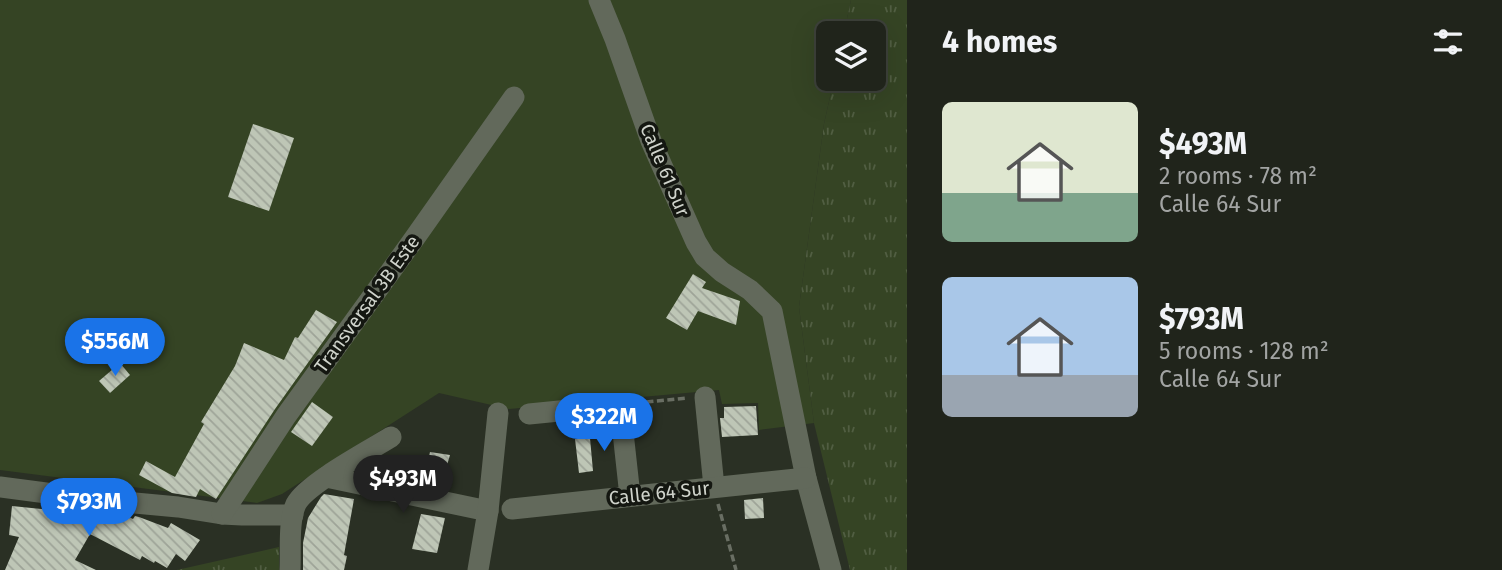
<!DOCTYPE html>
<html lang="en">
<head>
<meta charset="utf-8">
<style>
	:root { --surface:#20241b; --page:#282c24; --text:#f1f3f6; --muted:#a2a4a3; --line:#3d413a; --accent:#1a73e8 }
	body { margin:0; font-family:"Fira Sans",sans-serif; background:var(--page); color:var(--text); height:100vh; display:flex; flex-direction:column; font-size:26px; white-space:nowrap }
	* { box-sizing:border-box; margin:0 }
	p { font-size:23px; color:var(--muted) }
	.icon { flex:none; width:38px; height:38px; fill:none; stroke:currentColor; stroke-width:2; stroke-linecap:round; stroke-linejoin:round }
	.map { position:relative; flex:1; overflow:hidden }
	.panel { display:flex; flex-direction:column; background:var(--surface); width:595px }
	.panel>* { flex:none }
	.buttons { position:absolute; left:816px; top:21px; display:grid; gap:14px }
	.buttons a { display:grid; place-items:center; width:70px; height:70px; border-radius:10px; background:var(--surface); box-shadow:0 7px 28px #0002,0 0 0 2px var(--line); font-size:35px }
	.price { position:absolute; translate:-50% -60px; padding:0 16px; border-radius:24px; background:var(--accent); color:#fff; font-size:23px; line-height:46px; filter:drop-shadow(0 2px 4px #0008) }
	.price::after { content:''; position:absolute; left:50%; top:42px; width:21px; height:16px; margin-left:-10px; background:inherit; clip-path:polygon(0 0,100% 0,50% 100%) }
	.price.on { background:#222; color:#fff }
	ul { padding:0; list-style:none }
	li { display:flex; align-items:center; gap:21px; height:175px; padding:0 35px }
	li span { display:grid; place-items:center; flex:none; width:196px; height:140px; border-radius:10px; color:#555 }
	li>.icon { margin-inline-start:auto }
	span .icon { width:84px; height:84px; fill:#fffc; stroke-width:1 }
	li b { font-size:30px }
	h2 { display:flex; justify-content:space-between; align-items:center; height:84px; padding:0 35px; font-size:30px }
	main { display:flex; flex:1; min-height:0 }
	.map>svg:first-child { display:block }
	.grass { fill:#354424 }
	.park { fill:url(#park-tufts) }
	.building { fill:url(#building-back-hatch) }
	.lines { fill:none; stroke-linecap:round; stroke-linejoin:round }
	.path { stroke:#696e63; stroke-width:3.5; stroke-dasharray:7 3.5; stroke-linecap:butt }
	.minor { stroke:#62695b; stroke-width:21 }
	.labels { text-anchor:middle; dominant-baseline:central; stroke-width:7; stroke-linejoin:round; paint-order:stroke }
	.street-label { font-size:19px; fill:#cfd3cb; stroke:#141711 }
</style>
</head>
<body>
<main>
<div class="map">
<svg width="907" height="570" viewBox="0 0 907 570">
	<defs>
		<pattern id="park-tufts" width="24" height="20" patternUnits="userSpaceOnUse" patternTransform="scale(1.75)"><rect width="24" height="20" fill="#354424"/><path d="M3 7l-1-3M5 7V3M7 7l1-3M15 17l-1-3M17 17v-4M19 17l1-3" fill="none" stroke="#515e42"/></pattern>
		<pattern id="building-back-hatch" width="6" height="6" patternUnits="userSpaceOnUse" patternTransform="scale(1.75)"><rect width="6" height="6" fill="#bec6b6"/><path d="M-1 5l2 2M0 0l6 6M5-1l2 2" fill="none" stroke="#9ea498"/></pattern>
	</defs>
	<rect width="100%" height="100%" fill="#2a3024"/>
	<path class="grass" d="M0,0H851L844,33H828V79H834L824,124L799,307L814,423L759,430L758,403L722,404L719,390L509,409L439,393L282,494L257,503L0,470Z"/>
	<g class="park">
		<path d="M851,0H907V570H850L814,423L799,307L824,124L834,79H873V33H844Z"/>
		<path d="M279,547V570H177Z"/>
	</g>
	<g class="building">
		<path d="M253,124L294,138L269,211L228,197Z"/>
		<path d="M693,274L706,282L702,288L740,301L736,325L698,311L687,330L666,318Z"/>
		<path d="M316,310L337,322L275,409L216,499L200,489L196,497L172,493L139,475L146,461L175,477L204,424L201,422L235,366L244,343L284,360L295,337L298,338Z"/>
		<path d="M120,363L130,375L110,393L99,381Z"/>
		<path d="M312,402L333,417L312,446L291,432Z"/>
		<path d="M756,406L758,435L722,437L720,418H724V407Z"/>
		<path d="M590,438L593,471L579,473L575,439Z"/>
		<path d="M430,452L450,455L441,486L423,483Z"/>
		<path d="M324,494L354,499L344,555L347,556L344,570H303V543L308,518L321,497Z"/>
		<path d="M763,498L764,518L745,519L744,500Z"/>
		<path d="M12,506L61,511L62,508L75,510L81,513L82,511L89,512L101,517L103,513L113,517L114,514L124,515L133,519L135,516L139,517L168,528L171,523L200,540L185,561L176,554L167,568L155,561L154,563L142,556L140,560L90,534L75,560L96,570H5L19,537L9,535Z"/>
		<path d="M421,514L445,518L437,553L412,549Z"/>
	</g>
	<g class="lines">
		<g class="path">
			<path d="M636,403L688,398"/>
			<path d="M718,504L736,570"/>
		</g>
		<g class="minor">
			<path d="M599,0L615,39L651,141L696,242L705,257L722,272L750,290L772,311L806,478L831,570"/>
			<path d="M705,397L714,487"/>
			<path d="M529,414L620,405L630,496"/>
			<path d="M326,477L488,511"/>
			<path d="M0,487L92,499L178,507L222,514L242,515H293"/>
			<path d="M512,509L806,478"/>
			<path d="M222,514L286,416L414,239L514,97"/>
			<path d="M290,570C291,551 288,521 296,504C306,484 370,450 391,437"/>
			<path d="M478,570L488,511L498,413"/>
		</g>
	</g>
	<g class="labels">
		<g class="street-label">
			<text transform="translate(665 170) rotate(67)">Calle 61 Sur</text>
			<text transform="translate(367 304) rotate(-54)">Transversal 3B Este</text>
			<text transform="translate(659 493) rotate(-6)">Calle 64 Sur</text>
		</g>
	</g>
</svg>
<div class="buttons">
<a><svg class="icon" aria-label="layers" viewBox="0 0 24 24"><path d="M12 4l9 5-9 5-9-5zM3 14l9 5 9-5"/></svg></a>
</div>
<b class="price" style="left:115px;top:378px">$556M</b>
<b class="price" style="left:604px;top:453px">$322M</b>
<b class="price on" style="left:403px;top:515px">$493M</b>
<b class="price" style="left:89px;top:538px">$793M</b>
</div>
<section class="panel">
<h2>4 homes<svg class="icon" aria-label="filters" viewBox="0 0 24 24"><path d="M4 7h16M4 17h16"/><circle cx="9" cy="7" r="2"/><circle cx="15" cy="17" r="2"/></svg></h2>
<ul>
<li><span style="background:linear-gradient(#dfe7d0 65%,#7fa58c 0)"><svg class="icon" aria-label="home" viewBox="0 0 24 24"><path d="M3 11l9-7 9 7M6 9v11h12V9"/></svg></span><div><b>$493M</b><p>2 rooms · 78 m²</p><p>Calle 64 Sur</p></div></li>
<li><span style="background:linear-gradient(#a9c7e8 70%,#9aa5b1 0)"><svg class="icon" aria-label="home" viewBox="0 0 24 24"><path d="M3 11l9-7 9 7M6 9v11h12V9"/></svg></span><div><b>$793M</b><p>5 rooms · 128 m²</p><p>Calle 64 Sur</p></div></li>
</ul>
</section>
</main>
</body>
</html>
